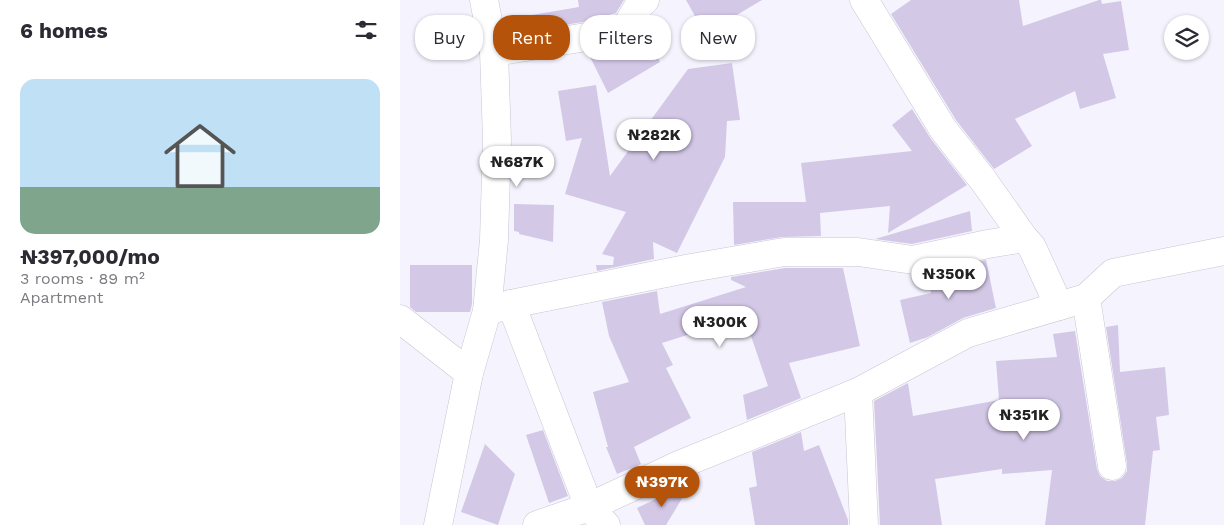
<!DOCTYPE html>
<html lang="en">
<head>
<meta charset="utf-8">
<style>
	:root { --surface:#fff; --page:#f2f2f3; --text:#2b2b33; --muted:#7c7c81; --accent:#b45309 }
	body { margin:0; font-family:"Work Sans",sans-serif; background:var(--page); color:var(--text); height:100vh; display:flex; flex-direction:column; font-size:19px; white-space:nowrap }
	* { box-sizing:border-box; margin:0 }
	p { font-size:16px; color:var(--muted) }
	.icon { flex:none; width:28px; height:28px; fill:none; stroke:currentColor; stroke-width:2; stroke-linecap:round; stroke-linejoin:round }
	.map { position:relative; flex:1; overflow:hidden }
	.sheet { display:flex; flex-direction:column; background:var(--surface); width:400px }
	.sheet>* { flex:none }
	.guide { position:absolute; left:15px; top:15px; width:475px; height:45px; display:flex; gap:10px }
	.tools { position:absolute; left:764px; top:15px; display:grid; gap:10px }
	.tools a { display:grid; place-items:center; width:45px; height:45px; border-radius:50%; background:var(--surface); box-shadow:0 1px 4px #0004; font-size:25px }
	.price { position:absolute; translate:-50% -42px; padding:0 11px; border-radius:18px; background:#fff; color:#222; font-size:16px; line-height:32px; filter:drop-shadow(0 1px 2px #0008) }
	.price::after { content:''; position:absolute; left:50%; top:30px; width:15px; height:11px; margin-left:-8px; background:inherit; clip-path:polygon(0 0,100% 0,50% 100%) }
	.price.active { background:var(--accent); color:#fff }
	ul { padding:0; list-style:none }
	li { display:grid; align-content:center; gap:10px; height:265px; padding:0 20px }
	li span { display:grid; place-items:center; height:155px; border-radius:15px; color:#555 }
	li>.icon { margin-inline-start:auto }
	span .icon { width:90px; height:90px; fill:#fffc; stroke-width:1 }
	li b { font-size:21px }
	h2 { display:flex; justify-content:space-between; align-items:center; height:60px; padding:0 20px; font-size:21px }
	.chip { padding:0 18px; border-radius:20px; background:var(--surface); box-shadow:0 1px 4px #0004; font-size:18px; line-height:45px }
	.chip.active { background:var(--accent); color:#fff }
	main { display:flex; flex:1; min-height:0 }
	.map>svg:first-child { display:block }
	.building { fill:#d4c8e7 }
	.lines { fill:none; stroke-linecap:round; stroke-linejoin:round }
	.street-casing { stroke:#c7c5d2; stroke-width:29 }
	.street { stroke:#fff; stroke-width:28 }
</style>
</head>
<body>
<main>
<section class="sheet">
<h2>6 homes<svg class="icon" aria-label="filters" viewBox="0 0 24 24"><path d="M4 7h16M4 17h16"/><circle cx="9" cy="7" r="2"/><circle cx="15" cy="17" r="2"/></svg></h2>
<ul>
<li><span style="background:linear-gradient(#bfe0f5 70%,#7fa58c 0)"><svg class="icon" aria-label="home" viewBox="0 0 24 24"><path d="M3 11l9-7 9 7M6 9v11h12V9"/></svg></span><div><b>₦397,000/mo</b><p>3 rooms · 89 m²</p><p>Apartment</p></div></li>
</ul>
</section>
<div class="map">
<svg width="824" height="525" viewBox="0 0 824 525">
	<rect width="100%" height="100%" fill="#f5f4fe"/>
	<g class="building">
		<path d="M178,0H224L216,13L183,22L128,31L126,16L179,7Z"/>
		<path d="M286,0H362L305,34Z"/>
		<path d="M511,0H619L623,26L699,0H701L702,4L721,1L729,50L703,54L716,98L680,109L675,91L615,119L632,146L594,169L556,120L491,14Z"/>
		<path d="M244,27L260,62L208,93L188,53L230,42L239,36Z"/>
		<path d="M332,63L340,120L327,121L325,157L277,253L253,242L254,259L197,271L196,265H213L214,257L202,254L226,212L165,194L182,138L166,141L158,91L196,85L210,176L288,69Z"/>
		<path d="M512,109L531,139L567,185L488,233L490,206L420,213L421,236L382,237L334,245L333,202H406L401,163L512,151L492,125Z"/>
		<path d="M114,204L154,205L153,242L119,234V232L114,231Z"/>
		<path d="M570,211L572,231L512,244L475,239Z"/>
		<path d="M586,260L596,308L563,318L528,337L510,343L500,300L531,293L528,273Z"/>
		<path d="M10,265H72V304L70,312H16L10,307Z"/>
		<path d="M385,268H443L460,346L389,363L401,398L347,420L343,395L368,386L351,336L346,337L344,321L323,327L322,324L262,343L273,365L266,368L291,418L234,447L241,464L217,474L206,447H208L193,392L229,382L209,336L202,302L257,291L260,314L346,287L331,280V277Z"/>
		<path d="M718,325L720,372L765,367L769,415L756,417L760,450L753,451L745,525H645L652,470L602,474V469L535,479L542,525H480L474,401L508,383L513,416L599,400L596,361L657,357L653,334L675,331L697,469L700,476L707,481H715L722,478L727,471V464L706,327Z"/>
		<path d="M143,430L168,496L149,503L126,435Z"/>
		<path d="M401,432L404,451L419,445L448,520V525H355L349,488L357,486L352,452Z"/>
		<path d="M85,444L115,474L98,525L61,512Z"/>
		<path d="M292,482L266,525H245L237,508Z"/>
	</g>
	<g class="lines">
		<g class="street-casing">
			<g id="street">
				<path d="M464,0L543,129L583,180L624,238"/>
				<path d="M94,52L186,37L226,27L238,7L245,0"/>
				<path d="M686,298L712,466"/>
				<path d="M111,304L189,507L206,525"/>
				<path d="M87,311L111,304L291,268L384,252H458L513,260L588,244L624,238L632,247L659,306"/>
				<path d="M0,319L69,373"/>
				<path d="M458,392L464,525"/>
				<path d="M38,525L69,373L87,311L94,240L97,140L94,52L84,0"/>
				<path d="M137,525L189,507L279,465L458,392L568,333L686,298L713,273L824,251"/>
			</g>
		</g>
		<use href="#street" class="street"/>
	</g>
</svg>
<div class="tools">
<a><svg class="icon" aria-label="layers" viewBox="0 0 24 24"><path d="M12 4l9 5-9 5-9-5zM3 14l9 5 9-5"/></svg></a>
</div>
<b class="price" style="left:254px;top:161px">₦282K</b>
<b class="price" style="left:117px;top:188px">₦687K</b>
<b class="price" style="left:549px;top:300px">₦350K</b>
<b class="price" style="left:320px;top:348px">₦300K</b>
<b class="price" style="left:624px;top:441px">₦351K</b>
<b class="price active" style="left:262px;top:508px">₦397K</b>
<div class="guide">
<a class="chip">Buy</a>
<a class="chip active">Rent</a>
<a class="chip">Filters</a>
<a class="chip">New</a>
</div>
</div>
</main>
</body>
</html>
